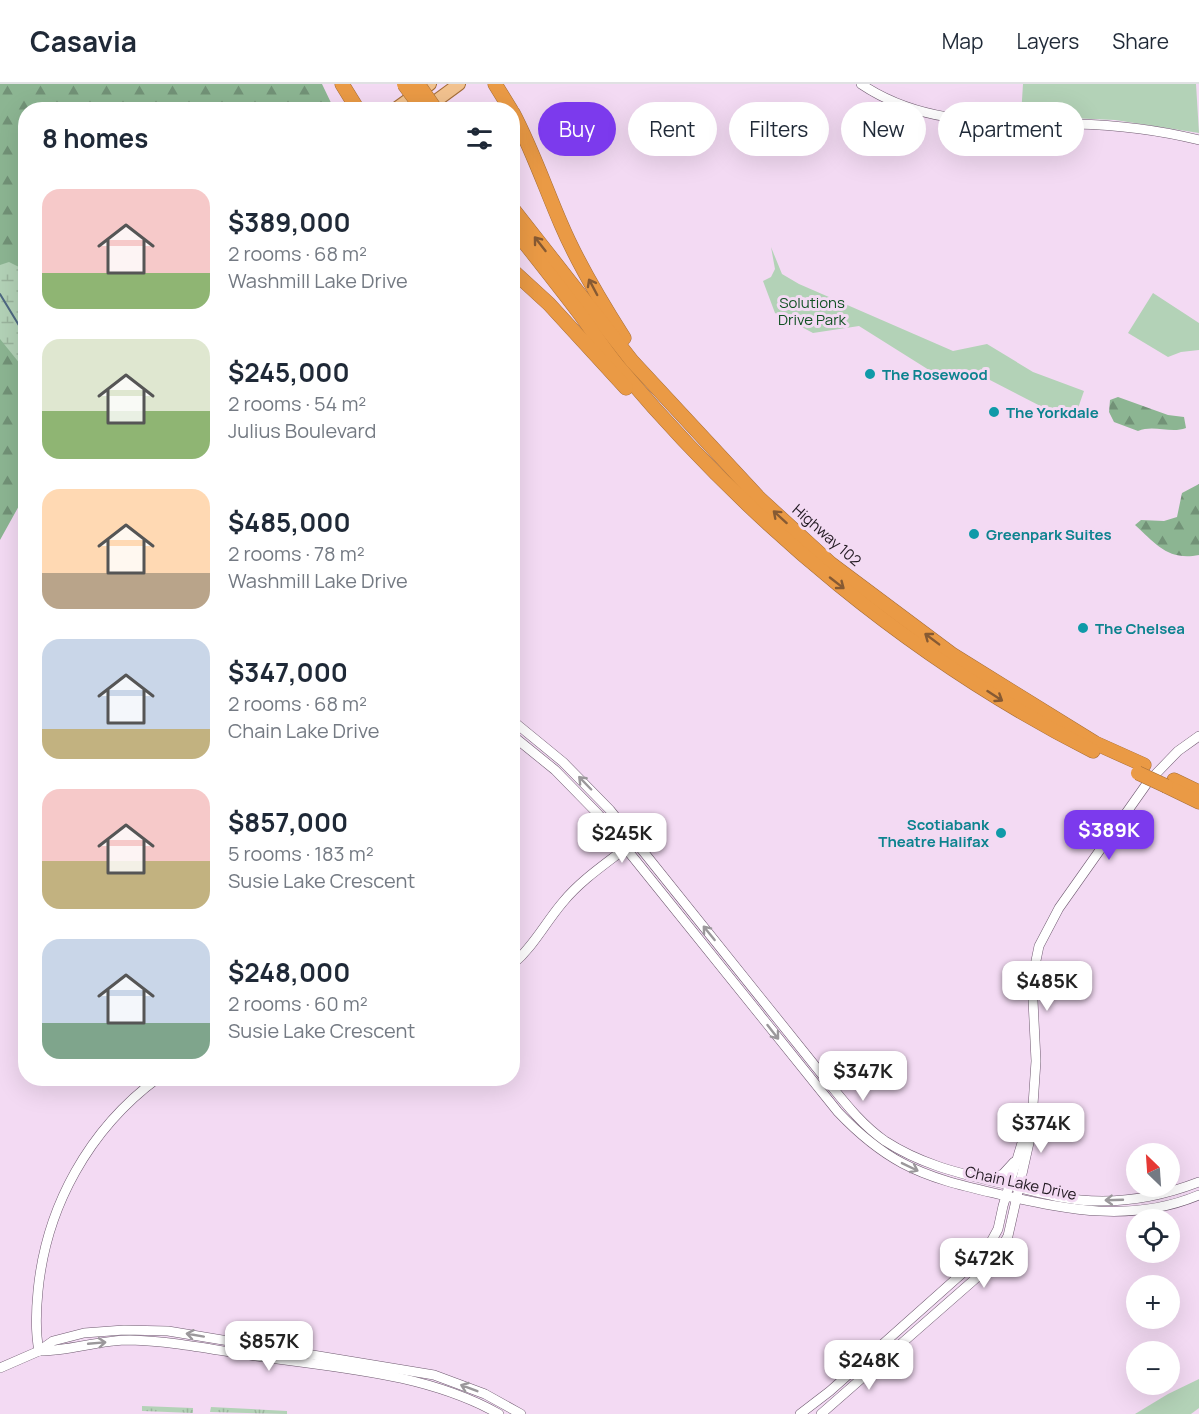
<!DOCTYPE html>
<html lang="en">
<head>
<meta charset="utf-8">
<style>
	:root { --surface:#fff; --page:#f6f6f7; --text:#1f2937; --muted:#747a83; --line:#e0e1e3; --accent:#7c3aed }
	body { margin:0; font-family:Manrope,sans-serif; background:var(--page); color:var(--text); height:100vh; display:flex; flex-direction:column; font-size:22px; white-space:nowrap }
	* { box-sizing:border-box; margin:0 }
	p { font-size:20px; color:var(--muted) }
	.icon { flex:none; width:33px; height:33px; fill:none; stroke:currentColor; stroke-width:2; stroke-linecap:round; stroke-linejoin:round }
	.map { position:relative; flex:1; overflow:hidden }
	.side { position:absolute; left:18px; top:18px; width:502px; height:984px; display:flex; flex-direction:column; background:var(--surface); border-radius:24px; box-shadow:0 6px 24px #0002 }
	.side>* { flex:none }
	.hud { position:absolute; left:538px; top:18px; width:570px; height:54px; display:flex; gap:12px }
	.needle { width:39px; rotate:335deg }
	.buttons { position:absolute; left:1126px; top:1059px; display:grid; gap:12px }
	.buttons a { display:grid; place-items:center; width:54px; height:54px; border-radius:50%; background:var(--surface); box-shadow:0 6px 24px #0002; font-size:30px }
	.price { position:absolute; translate:-50% -51px; padding:0 14px; border-radius:12px; background:#fff; color:#222; font-size:20px; line-height:39px; filter:drop-shadow(0 2px 3px #0008) }
	.price::after { content:''; position:absolute; left:50%; top:36px; width:18px; height:14px; margin-left:-9px; background:inherit; clip-path:polygon(0 0,100% 0,50% 100%) }
	.price.current { background:var(--accent); color:#fff }
	ul { padding:0; list-style:none }
	li { display:flex; align-items:center; gap:18px; height:150px; padding:0 24px }
	li span { display:grid; place-items:center; flex:none; width:168px; height:120px; border-radius:18px; color:#555 }
	li>.icon { margin-inline-start:auto }
	span .icon { width:72px; height:72px; fill:#fffc; stroke-width:1 }
	li b { font-size:26px }
	h2 { display:flex; justify-content:space-between; align-items:center; height:72px; padding:0 24px; font-size:26px }
	.tag { padding:0 21px; border-radius:27px; background:var(--surface); box-shadow:0 6px 24px #0002; font-size:21px; line-height:54px }
	.tag.current { background:var(--accent); color:#fff }
	header { display:flex; align-items:center; gap:36px; box-sizing:border-box; height:84px; padding:0 30px; background:var(--surface); border-bottom:2px solid var(--line) }
	header strong { font-size:28px }
	nav { display:flex; gap:33px; margin-inline-start:auto; font-size:21px }
	.map>svg:first-child { display:block }
	.grass { fill:url(#grass-tufts) }
	.forest { fill:url(#forest-firs) }
	.wetland { fill:url(#wetland-marsh) }
	.park { fill:#b3d2b7 }
	.lines { fill:none; stroke-linecap:round; stroke-linejoin:round }
	.stream { stroke:#4e6882; stroke-width:2 }
	.minor-casing { stroke:#6e596f; stroke-width:10 }
	.major-casing { stroke:#a46d38; stroke-width:14 }
	.highway-casing { stroke:#a46d38; stroke-width:15 }
	.minor { stroke:#fff; stroke-width:9 }
	.major { stroke:#f2c28f; stroke-width:12 }
	.highway { stroke:#ea9a45; stroke-width:14 }
	.highway-bridge-casing { stroke:#a46d38; stroke-width:15; stroke-linecap:butt }
	.highway-bridge { stroke:#ea9a45; stroke-width:14 }
	.oneway { stroke:#865a33 }
	.oneway2 { stroke:#9b989b }
	.culture-dot { fill:#0f9aa8; stroke:#f3daf3; stroke-width:2 }
	.labels { text-anchor:middle; dominant-baseline:central; stroke-width:6; stroke-linejoin:round; paint-order:stroke }
	.park-label { font-size:15px; fill:#115123; stroke:#f3daf3 }
	.culture-label { font-size:15px; font-weight:bold; fill:#0d838f; stroke:#f3daf3; text-anchor:start }
	.street-label { font-size:15px; fill:#211921; stroke:#f3daf3 }
</style>
</head>
<body>
<header>
<strong>Casavia</strong>
<nav><a>Map</a><a>Layers</a><a>Share</a></nav>
</header>
<div class="map">
<svg width="1199" height="1330" viewBox="0 0 1199 1330">
	<defs>
		<pattern id="grass-tufts" width="24" height="20" patternUnits="userSpaceOnUse" patternTransform="scale(1.5)"><rect width="24" height="20" fill="#b3d2b7"/><path d="M3 7l-1-3M5 7V3M7 7l1-3M15 17l-1-3M17 17v-4M19 17l1-3" fill="none" stroke="#9ab49d"/></pattern>
		<pattern id="forest-firs" width="22" height="20" patternUnits="userSpaceOnUse" patternTransform="scale(1.5)"><rect width="22" height="20" fill="#8cb592"/><path d="M5 1l3.5 6h-7zM16 11l3.5 6h-7z" fill="#729277"/></pattern>
		<pattern id="wetland-marsh" width="20" height="14" patternUnits="userSpaceOnUse" patternTransform="scale(1.5)"><rect width="20" height="14" fill="#b3d2b7"/><path d="M1 5h8M5 5V1M11 12h8M15 12V8" fill="none" stroke="#9ab49d"/></pattern>
	</defs>
	<rect width="100%" height="100%" fill="#f3daf3"/>
	<g class="grass">
		<path d="M142,1322L193,1324V1329L142,1327Z"/>
		<path d="M211,1323L287,1327V1330L210,1328Z"/>
	</g>
	<g class="forest">
		<path d="M0,0H322L334,25L26,26L25,411L0,456Z"/>
		<path d="M1118,313L1168,331L1184,333L1186,344C1170,350 1154,340 1138,347L1114,338L1109,328L1110,316Z"/>
		<path d="M1199,400V471C1168,477 1156,460 1135,441L1141,436L1164,437L1177,433L1182,409Z"/>
	</g>
	<path class="wetland" d="M9,178L25,186V286L0,255V181Z"/>
	<g class="park">
		<path d="M1023,0H1196L1199,49L1115,36L1021,32Z"/>
		<path d="M771,163L782,190L799,200L953,267L987,260L1033,288L1084,307L1077,327L1070,334L1054,329L988,295L929,286L859,242L813,249L775,229L763,197L771,193L775,185Z"/>
		<path d="M1153,209L1199,239V266L1181,268L1168,273L1128,249Z"/>
		<path d="M1199,1295V1324L1191,1330H1135L1168,1310Z"/>
	</g>
	<g class="lines">
		<path class="stream" d="M0,210L26,253"/>
		<g class="minor-casing">
			<g id="minor">
				<path d="M861,0C926,44 1001,37 1075,40C1117,41 1159,46 1199,56"/>
				<path d="M513,637L563,678L610,726L828,998C845,1019 862,1041 885,1057C919,1079 954,1088 992,1097C1014,1102 1037,1109 1059,1113C1106,1122 1155,1115 1199,1098"/>
				<path d="M513,652L555,686L599,731L838,1028C857,1048 878,1066 902,1079C934,1096 968,1103 1002,1111C1070,1126 1132,1139 1199,1111"/>
				<path d="M513,880C534,862 545,839 563,818C582,795 607,779 631,760"/>
				<path d="M989,1095L1003,1090L1014,1078"/>
				<path d="M39,1267C70,1267 99,1256 130,1256C173,1257 214,1266 256,1272C338,1284 426,1289 499,1330"/>
				<path d="M39,1267C35,1247 36,1227 38,1207C46,1123 89,1045 158,994"/>
				<path d="M0,1284L39,1267L53,1257L84,1249L124,1246L168,1247L434,1291L485,1310L521,1330"/>
				<path d="M800,1330L830,1307L985,1169L998,1145L1003,1122L1028,1039"/>
				<path d="M821,1330L983,1188L996,1173L1008,1152L1031,1050L1036,977L1032,896L1039,862L1059,824L1148,698L1178,667L1199,652"/>
			</g>
		</g>
		<g class="major-casing">
			<g id="major">
				<path d="M425,25L459,0"/>
				<path d="M394,26L430,0"/>
			</g>
		</g>
		<g class="highway-casing">
			<g id="highway">
				<path d="M342,0L358,26"/>
				<path d="M495,0L511,26"/>
				<path d="M513,29C532,65 545,103 561,140C578,180 601,218 624,254"/>
				<path d="M513,125L632,277L759,414L830,479L953,571L1095,659L1144,681"/>
				<path d="M513,144C535,172 558,201 580,230C594,249 607,270 623,288C753,442 913,576 1093,667"/>
				<path d="M513,187L549,220L626,304"/>
				<path d="M1174,696L1199,708"/>
				<path d="M1166,702L1199,718"/>
			</g>
		</g>
		<use href="#minor" class="minor"/>
		<use href="#major" class="major"/>
		<use href="#highway" class="highway"/>
		<g class="highway-bridge-casing">
			<g id="highway-bridge">
				<path d="M404,0L423,26"/>
				<path d="M418,0L436,26"/>
				<path d="M1138,689L1166,702"/>
			</g>
		</g>
		<use href="#highway-bridge" class="highway-bridge"/>
	</g>
	<defs><path id="oneway-shaft" d="M-6 0H5M1.5-3L5.5 0L1.5 3" fill="none" stroke-width="1.6" stroke-linecap="round" stroke-linejoin="round" transform="scale(1.5)"/></defs>
	<g class="oneway">
		<use href="#oneway-shaft" transform="translate(540 160) rotate(-128)"/>
		<use href="#oneway-shaft" transform="translate(593 203) rotate(-118)"/>
		<use href="#oneway-shaft" transform="translate(780 433) rotate(-138)"/>
		<use href="#oneway-shaft" transform="translate(837 499) rotate(38)"/>
		<use href="#oneway-shaft" transform="translate(932 555) rotate(-143)"/>
		<use href="#oneway-shaft" transform="translate(995 612) rotate(33)"/>
	</g>
	<g class="oneway2">
		<use href="#oneway-shaft" transform="translate(585 699) rotate(-134)"/>
		<use href="#oneway-shaft" transform="translate(709 849) rotate(-129)"/>
		<use href="#oneway-shaft" transform="translate(773 948) rotate(52)"/>
		<use href="#oneway-shaft" transform="translate(910 1083) rotate(26)"/>
		<use href="#oneway-shaft" transform="translate(1114 1116) rotate(178)"/>
		<use href="#oneway-shaft" transform="translate(195 1251) rotate(-170)"/>
		<use href="#oneway-shaft" transform="translate(97 1259) rotate(-5)"/>
		<use href="#oneway-shaft" transform="translate(469 1304) rotate(-159)"/>
	</g>
	<g class="culture-dot">
		<circle cx="870" cy="290" r="6"/>
		<circle cx="994" cy="328" r="6"/>
		<circle cx="974" cy="450" r="6"/>
		<circle cx="1083" cy="544" r="6"/>
		<circle cx="1001" cy="749" r="6"/>
	</g>
	<g class="labels">
		<g class="park-label">
			<text x="812" y="218">Solutions<tspan x="812" dy="17">Drive Park</tspan></text>
		</g>
		<g class="culture-label">
			<text x="882" y="290">The Rosewood</text>
			<text x="1006" y="328">The Yorkdale</text>
			<text x="986" y="450">Greenpark Suites</text>
			<text x="1095" y="544">The Chelsea</text>
			<text x="989" y="740" text-anchor="end">Scotiabank<tspan x="989" dy="17">Theatre Halifax</tspan></text>
		</g>
		<g class="street-label">
			<text transform="translate(827 451) rotate(41)">Highway 102</text>
			<text transform="translate(1021 1099) rotate(12)">Chain Lake Drive</text>
		</g>
	</g>
</svg>
<div class="buttons">
<a><svg class="needle" viewBox="-14 -14 28 28"><path d="M0-13l5 13h-10z" fill="#e53935"/><path d="M0 13l5-13h-10z" fill="#747a83"/></svg></a>
<a><svg class="icon" aria-label="locate" viewBox="0 0 24 24"><circle cx="12" cy="12" r="6"/><path d="M12 2v4M12 18v4M2 12h4M18 12h4"/></svg></a>
<a>+</a>
<a>−</a>
</div>
<b class="price current" style="left:1109px;top:777px">$389K</b>
<b class="price" style="left:622px;top:780px">$245K</b>
<b class="price" style="left:1047px;top:928px">$485K</b>
<b class="price" style="left:863px;top:1018px">$347K</b>
<b class="price" style="left:1041px;top:1070px">$374K</b>
<b class="price" style="left:984px;top:1205px">$472K</b>
<b class="price" style="left:269px;top:1288px">$857K</b>
<b class="price" style="left:869px;top:1307px">$248K</b>
<div class="hud">
<a class="tag current">Buy</a>
<a class="tag">Rent</a>
<a class="tag">Filters</a>
<a class="tag">New</a>
<a class="tag">Apartment</a>
</div>
<section class="side">
<h2>8 homes<svg class="icon" aria-label="filters" viewBox="0 0 24 24"><path d="M4 7h16M4 17h16"/><circle cx="9" cy="7" r="2"/><circle cx="15" cy="17" r="2"/></svg></h2>
<ul>
<li><span style="background:linear-gradient(#f6c9c9 70%,#8fb573 0)"><svg class="icon" aria-label="home" viewBox="0 0 24 24"><path d="M3 11l9-7 9 7M6 9v11h12V9"/></svg></span><div><b>$389,000</b><p>2 rooms · 68 m²</p><p>Washmill Lake Drive</p></div></li>
<li><span style="background:linear-gradient(#dfe7d0 60%,#8fb573 0)"><svg class="icon" aria-label="home" viewBox="0 0 24 24"><path d="M3 11l9-7 9 7M6 9v11h12V9"/></svg></span><div><b>$245,000</b><p>2 rooms · 54 m²</p><p>Julius Boulevard</p></div></li>
<li><span style="background:linear-gradient(#ffd9b3 70%,#b9a48a 0)"><svg class="icon" aria-label="home" viewBox="0 0 24 24"><path d="M3 11l9-7 9 7M6 9v11h12V9"/></svg></span><div><b>$485,000</b><p>2 rooms · 78 m²</p><p>Washmill Lake Drive</p></div></li>
<li><span style="background:linear-gradient(#c9d6e8 75%,#c2b280 0)"><svg class="icon" aria-label="home" viewBox="0 0 24 24"><path d="M3 11l9-7 9 7M6 9v11h12V9"/></svg></span><div><b>$347,000</b><p>2 rooms · 68 m²</p><p>Chain Lake Drive</p></div></li>
<li><span style="background:linear-gradient(#f6c9c9 60%,#c2b280 0)"><svg class="icon" aria-label="home" viewBox="0 0 24 24"><path d="M3 11l9-7 9 7M6 9v11h12V9"/></svg></span><div><b>$857,000</b><p>5 rooms · 183 m²</p><p>Susie Lake Crescent</p></div></li>
<li><span style="background:linear-gradient(#c9d6e8 70%,#7fa58c 0)"><svg class="icon" aria-label="home" viewBox="0 0 24 24"><path d="M3 11l9-7 9 7M6 9v11h12V9"/></svg></span><div><b>$248,000</b><p>2 rooms · 60 m²</p><p>Susie Lake Crescent</p></div></li>
</ul>
</section>
</div>
</body>
</html>
